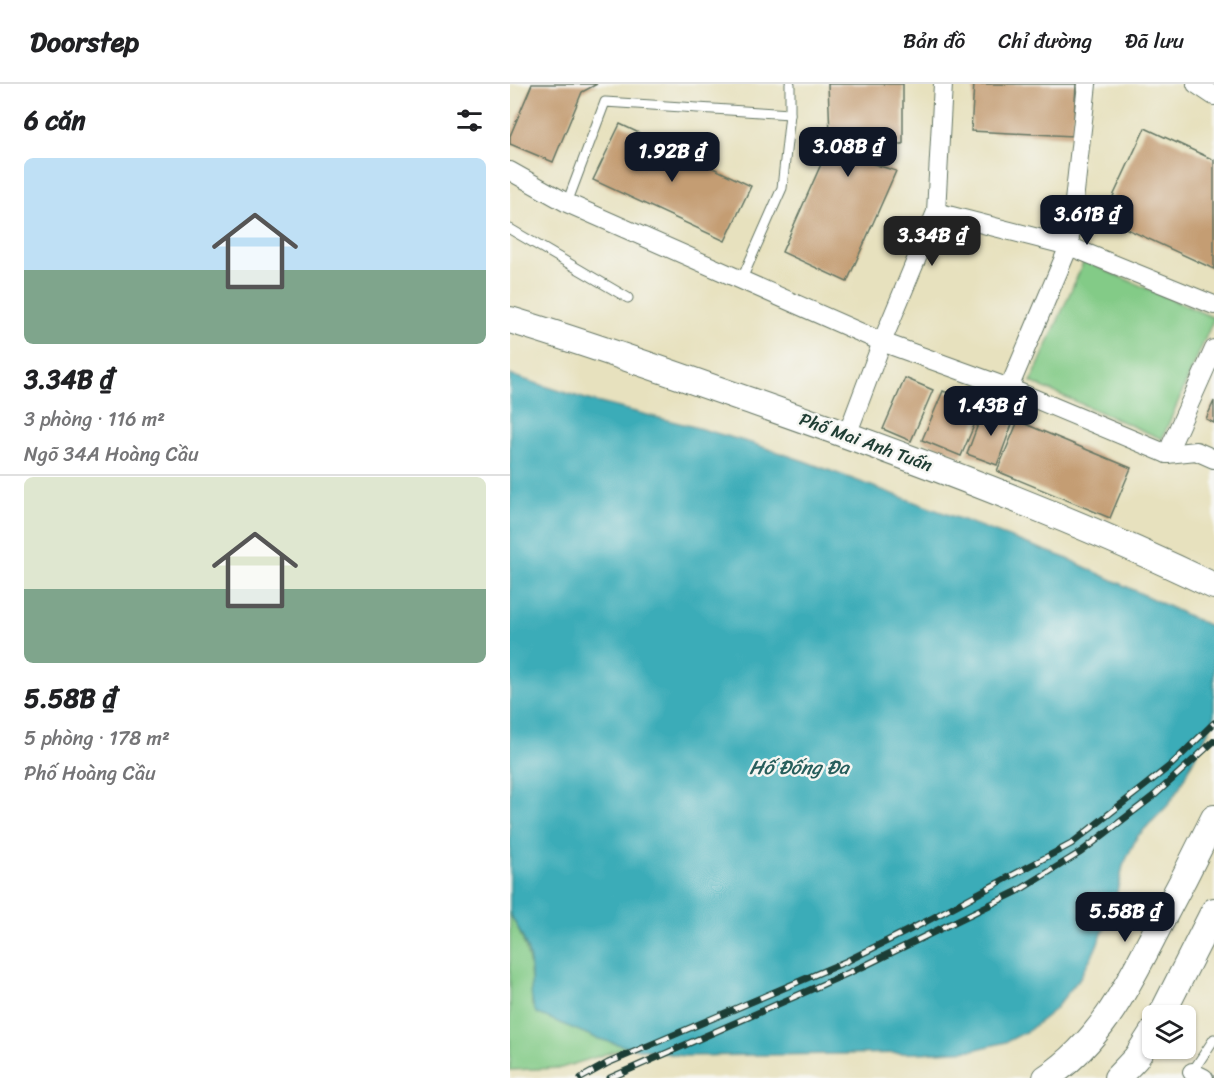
<!DOCTYPE html>
<html lang="vi">
<head>
<meta charset="utf-8">
<style>
	:root { --surface:#fff; --page:#f2f2f2; --text:#202124; --muted:#757577; --line:#e0e0e0; --accent:#111827 }
	body { margin:0; font-family:Sriracha,sans-serif; background:var(--page); color:var(--text); height:100vh; display:flex; flex-direction:column; font-size:22px; white-space:nowrap }
	* { box-sizing:border-box; margin:0 }
	p { font-size:20px; color:var(--muted) }
	.icon { flex:none; width:33px; height:33px; fill:none; stroke:currentColor; stroke-width:2; stroke-linecap:round; stroke-linejoin:round }
	.map { position:relative; flex:1; overflow:hidden }
	.drawer { display:flex; flex-direction:column; background:var(--surface); width:510px }
	.drawer>* { flex:none }
	.tools { position:absolute; left:632px; top:921px; display:grid; gap:12px }
	.tools a { display:grid; place-items:center; width:54px; height:54px; border-radius:9px; background:var(--surface); box-shadow:0 2px 4px #0004; font-size:30px }
	.price { position:absolute; translate:-50% -51px; padding:0 14px; border-radius:12px; background:var(--accent); color:#fff; font-size:20px; line-height:39px; filter:drop-shadow(0 2px 3px #0008) }
	.price::after { content:''; position:absolute; left:50%; top:36px; width:18px; height:14px; margin-left:-9px; background:inherit; clip-path:polygon(0 0,100% 0,50% 100%) }
	.price.selected { background:#222; color:#fff }
	ul { padding:0; list-style:none }
	li { display:grid; align-content:center; gap:12px; height:318px; padding:0 24px }
	li+li { border-top:2px solid var(--line) }
	li span { display:grid; place-items:center; height:186px; border-radius:9px; color:#555 }
	li>.icon { margin-inline-start:auto }
	span .icon { width:108px; height:108px; fill:#fffc; stroke-width:1 }
	li b { font-size:26px }
	h2 { display:flex; justify-content:space-between; align-items:center; height:72px; padding:0 24px; font-size:26px }
	header { display:flex; align-items:center; gap:36px; box-sizing:border-box; height:84px; padding:0 30px; background:var(--surface); border-bottom:2px solid var(--line) }
	header strong { font-size:28px }
	nav { display:flex; gap:33px; margin-inline-start:auto; font-size:21px }
	main { display:flex; flex:1; min-height:0 }
	.map>svg:first-child { display:block }
	.green { fill:#83cb87; stroke:#51845e; stroke-width:1.5 }
	.water { fill:#3bacb8; stroke:#2d7476; stroke-width:1.5 }
	.building { fill:#c49d73 }
	.lines { fill:none; stroke-linecap:round; stroke-linejoin:round }
	.lane-casing { stroke:#657664; stroke-width:11 }
	.street-casing { stroke:#657664; stroke-width:20 }
	.secondary-casing { stroke:#657664; stroke-width:28 }
	.lane { stroke:#fff; stroke-width:9 }
	.street { stroke:#fff; stroke-width:18 }
	.secondary { stroke:#fff; stroke-width:26 }
	.rail-casing { stroke:#1f3d34; stroke-width:7 }
	.rail { stroke:#f6f6f2; stroke-width:4.5; stroke-dasharray:14; stroke-linecap:butt }
	.labels { text-anchor:middle; dominant-baseline:central; stroke-width:5; stroke-linejoin:round; paint-order:stroke }
	.street-label { font-size:18px; fill:#1f3d34; stroke:#f6f6f2 }
	.water-label { font-size:20px; font-style:italic; fill:#275e5c; stroke:#f6f6f2 }
</style>
</head>
<body>
<header>
<strong>Doorstep</strong>
<nav><a>Bản đồ</a><a>Chỉ đường</a><a>Đã lưu</a></nav>
</header>
<main>
<section class="drawer">
<h2>6 căn<svg class="icon" aria-label="filters" viewBox="0 0 24 24"><path d="M4 7h16M4 17h16"/><circle cx="9" cy="7" r="2"/><circle cx="15" cy="17" r="2"/></svg></h2>
<ul>
<li><span style="background:linear-gradient(#bfe0f5 60%,#7fa58c 0)"><svg class="icon" aria-label="home" viewBox="0 0 24 24"><path d="M3 11l9-7 9 7M6 9v11h12V9"/></svg></span><div><b>3.34B ₫</b><p>3 phòng · 116 m²</p><p>Ngõ 34A Hoàng Cầu</p></div></li>
<li><span style="background:linear-gradient(#dfe7d0 60%,#7fa58c 0)"><svg class="icon" aria-label="home" viewBox="0 0 24 24"><path d="M3 11l9-7 9 7M6 9v11h12V9"/></svg></span><div><b>5.58B ₫</b><p>5 phòng · 178 m²</p><p>Phố Hoàng Cầu</p></div></li>
</ul>
</section>
<div class="map">
<svg width="704" height="994" viewBox="0 0 704 994">
	<rect width="100%" height="100%" fill="#f6f6f2"/>
	<filter id="ink" filterUnits="userSpaceOnUse"><feTurbulence type="fractalNoise" baseFrequency=".0167" numOctaves="2"/><feDisplacementMap in="SourceGraphic" scale="12" xChannelSelector="R" yChannelSelector="G"/><feConvolveMatrix kernelMatrix="1 2 1 2 8 2 1 2 1" color-interpolation-filters="sRGB"/></filter>
	<filter id="wash" filterUnits="userSpaceOnUse"><feTurbulence type="fractalNoise" baseFrequency=".008" numOctaves="4" result="noise"/><feDisplacementMap in="SourceGraphic" scale="24" xChannelSelector="R" yChannelSelector="G"/><feGaussianBlur stdDeviation="1.35" result="paint"/><feColorMatrix in="noise" values="0 0 0 0 0 0 0 0 0 0 0 0 0 0 0 0 0 1.4 0 .05"/><feComposite in="paint" operator="in"/></filter>
	<g filter="url(#wash)">
		<rect width="100%" height="100%" fill="#e7e1be"/>
		<g class="green">
			<path d="M574,177L704,234L652,355L521,298Z"/>
			<path d="M0,830C20,865 21,882 22,922L86,954L118,963L51,984L0,986Z"/>
		</g>
		<path class="water" d="M0,291L82,317L181,342L241,359L294,377L558,475L704,544V636L669,704L658,721L627,753L613,782L603,825L584,868L569,895L544,926L519,946L496,958L463,966L408,969L173,972L118,963L86,954L26,929C18,913 23,895 20,878C18,860 8,845 0,830Z"/>
		<g id="blocks">
			<g class="building">
				<path d="M22,0H87L72,8L43,78L0,60V52Z"/>
				<path d="M318,0H393V60H356L354,77L386,87L337,198L272,168L312,78L320,50Z"/>
				<path d="M464,0H566L563,52L461,47Z"/>
				<path d="M110,40L241,102L215,157L83,96Z"/>
				<path d="M635,44L704,76V185L593,134Z"/>
				<path d="M395,294L423,306L401,357L373,345Z"/>
				<path d="M433,307L472,323L451,372L412,356Z"/>
				<path d="M704,317V339L696,335Z"/>
				<path d="M474,324L504,335L487,381L457,370Z"/>
				<path d="M508,337L621,384L600,434L487,387Z"/>
			</g>
		</g>
	</g>
	<g filter="url(#ink)">
		<use href="#blocks" fill-opacity="0" stroke="#657664" stroke-width="1.5"/>
		<g class="lines">
			<g class="lane-casing">
				<g id="lane">
					<path d="M57,119L95,18L280,30"/>
					<path d="M0,145L118,214"/>
					<path d="M231,197L272,104L280,30V0"/>
					<path d="M681,990L704,955"/>
				</g>
			</g>
			<g class="street-casing">
				<g id="street">
					<path d="M686,0L704,12"/>
					<path d="M0,87L57,119L372,258L499,304L657,370L686,367L704,375"/>
					<path d="M426,128L559,162L704,221"/>
					<path d="M499,304L559,162L577,0"/>
					<path d="M337,351L372,258L426,128L433,0"/>
					<path d="M657,370L704,265"/>
					<path d="M682,988L694,994"/>
				</g>
			</g>
			<g class="secondary-casing">
				<g id="secondary">
					<path d="M0,236C84,261 166,291 249,320C403,374 557,431 704,502"/>
					<path d="M651,932L704,827"/>
					<path d="M536,994C591,958 618,901 647,845C667,808 686,771 704,734"/>
					<path d="M607,994L626,974L642,949"/>
				</g>
			</g>
			<use href="#lane" class="lane"/>
			<use href="#street" class="street"/>
			<use href="#secondary" class="secondary"/>
			<g class="rail-casing">
				<g id="rail">
					<path d="M71,994L98,979L337,877L415,838L561,760L661,681L704,639"/>
					<path d="M100,994L352,883L508,807L571,768L646,710L704,657"/>
				</g>
			</g>
			<use href="#rail" class="rail"/>
		</g>
	</g>
	<g class="labels">
		<g class="street-label">
			<text transform="translate(356 358) rotate(20)">Phố Mai Anh Tuấn</text>
		</g>
		<g class="water-label">
			<text x="289" y="683">Hố Đống Đa</text>
		</g>
	</g>
</svg>
<div class="tools">
<a><svg class="icon" aria-label="layers" viewBox="0 0 24 24"><path d="M12 4l9 5-9 5-9-5zM3 14l9 5 9-5"/></svg></a>
</div>
<b class="price" style="left:338px;top:94px">3.08B ₫</b>
<b class="price" style="left:162px;top:99px">1.92B ₫</b>
<b class="price" style="left:577px;top:162px">3.61B ₫</b>
<b class="price selected" style="left:422px;top:183px">3.34B ₫</b>
<b class="price" style="left:481px;top:353px">1.43B ₫</b>
<b class="price" style="left:615px;top:859px">5.58B ₫</b>
</div>
</main>
</body>
</html>
